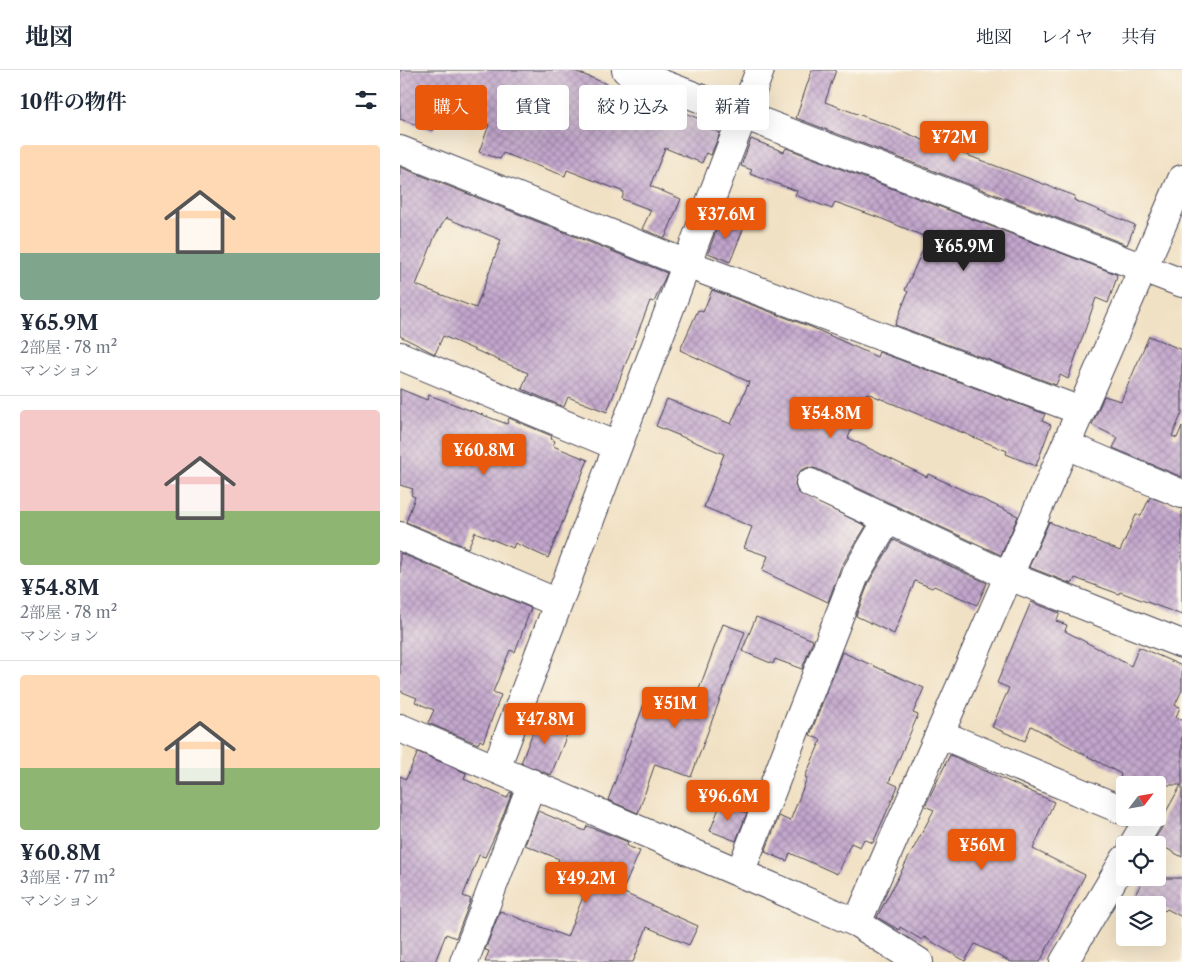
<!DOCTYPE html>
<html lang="ja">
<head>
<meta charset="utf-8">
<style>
	:root { --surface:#fff; --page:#f2f2f3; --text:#1f2937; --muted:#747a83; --line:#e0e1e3; --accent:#ea580c }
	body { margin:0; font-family:"Libre Caslon Text","Noto Serif JP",serif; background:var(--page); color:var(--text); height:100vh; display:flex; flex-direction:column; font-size:19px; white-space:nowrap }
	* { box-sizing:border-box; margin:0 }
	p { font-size:16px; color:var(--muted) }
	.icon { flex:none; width:28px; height:28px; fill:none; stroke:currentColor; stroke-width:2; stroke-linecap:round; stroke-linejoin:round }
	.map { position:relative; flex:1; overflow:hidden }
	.panel { display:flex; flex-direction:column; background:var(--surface); width:400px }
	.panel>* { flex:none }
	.hud { position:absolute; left:15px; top:15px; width:475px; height:45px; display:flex; gap:10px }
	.needle { width:32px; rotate:59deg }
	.buttons { position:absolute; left:716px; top:706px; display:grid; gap:10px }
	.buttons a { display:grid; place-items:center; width:50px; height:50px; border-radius:5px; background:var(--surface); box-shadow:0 5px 20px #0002; font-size:25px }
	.price { position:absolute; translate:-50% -42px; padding:0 11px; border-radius:5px; background:var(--accent); color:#fff; font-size:16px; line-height:32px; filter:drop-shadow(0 1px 2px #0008) }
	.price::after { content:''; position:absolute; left:50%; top:30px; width:15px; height:11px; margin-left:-8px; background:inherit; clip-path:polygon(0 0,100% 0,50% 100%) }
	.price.on { background:#222; color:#fff }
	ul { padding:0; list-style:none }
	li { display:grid; align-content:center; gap:10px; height:265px; padding:0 20px }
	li+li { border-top:1px solid var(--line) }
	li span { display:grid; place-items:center; height:155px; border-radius:5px; color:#555 }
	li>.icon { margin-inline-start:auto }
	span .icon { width:90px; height:90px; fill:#fffc; stroke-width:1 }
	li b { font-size:21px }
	h2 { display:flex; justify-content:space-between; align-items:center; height:60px; padding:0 20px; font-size:21px }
	.chip { padding:0 18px; border-radius:5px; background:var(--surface); box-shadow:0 5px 20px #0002; font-size:18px; line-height:45px }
	.chip.on { background:var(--accent); color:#fff }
	header { display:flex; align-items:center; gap:30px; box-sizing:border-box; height:70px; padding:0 25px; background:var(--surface); border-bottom:1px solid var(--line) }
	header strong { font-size:24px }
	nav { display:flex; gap:28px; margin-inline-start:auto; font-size:18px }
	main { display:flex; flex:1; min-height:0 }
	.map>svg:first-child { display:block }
	.building { fill:url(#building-cross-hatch); fill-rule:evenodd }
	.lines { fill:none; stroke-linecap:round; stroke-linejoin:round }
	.minor-casing { stroke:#413f50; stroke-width:30 }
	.minor { stroke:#fff; stroke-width:28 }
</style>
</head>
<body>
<header>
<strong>地図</strong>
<nav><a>地図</a><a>レイヤ</a><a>共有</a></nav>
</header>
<main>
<section class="panel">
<h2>10件の物件<svg class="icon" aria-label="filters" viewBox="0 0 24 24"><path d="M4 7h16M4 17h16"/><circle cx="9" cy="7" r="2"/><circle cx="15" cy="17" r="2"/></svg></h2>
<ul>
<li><span style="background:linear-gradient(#ffd9b3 70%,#7fa58c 0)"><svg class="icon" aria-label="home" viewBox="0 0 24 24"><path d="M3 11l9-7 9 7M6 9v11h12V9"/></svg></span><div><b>¥65.9M</b><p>2部屋 · 78 m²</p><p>マンション</p></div></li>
<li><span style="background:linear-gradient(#f6c9c9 65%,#8fb573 0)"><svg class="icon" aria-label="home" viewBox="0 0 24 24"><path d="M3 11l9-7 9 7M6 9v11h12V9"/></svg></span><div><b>¥54.8M</b><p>2部屋 · 78 m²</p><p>マンション</p></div></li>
<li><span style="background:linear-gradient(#ffd9b3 60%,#8fb573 0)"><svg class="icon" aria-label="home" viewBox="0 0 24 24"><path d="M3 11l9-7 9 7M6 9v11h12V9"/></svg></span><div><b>¥60.8M</b><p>3部屋 · 77 m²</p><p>マンション</p></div></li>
</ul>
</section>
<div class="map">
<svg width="782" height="892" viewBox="0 0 782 892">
	<defs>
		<pattern id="building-cross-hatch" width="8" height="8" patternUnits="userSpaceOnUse" patternTransform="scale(1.25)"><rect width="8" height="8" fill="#c2a6cc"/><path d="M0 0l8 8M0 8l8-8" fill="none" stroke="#9d87a7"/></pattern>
	</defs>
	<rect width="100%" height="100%" fill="#fbf7ec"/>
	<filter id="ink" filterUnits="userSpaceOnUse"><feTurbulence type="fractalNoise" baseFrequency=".02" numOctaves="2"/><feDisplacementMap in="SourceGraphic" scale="10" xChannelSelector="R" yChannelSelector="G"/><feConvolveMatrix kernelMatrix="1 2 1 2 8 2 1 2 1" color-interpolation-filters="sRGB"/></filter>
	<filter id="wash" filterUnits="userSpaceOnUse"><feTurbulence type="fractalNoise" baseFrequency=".0096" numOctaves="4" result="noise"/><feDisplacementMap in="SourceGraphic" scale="20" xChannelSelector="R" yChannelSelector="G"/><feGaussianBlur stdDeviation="1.12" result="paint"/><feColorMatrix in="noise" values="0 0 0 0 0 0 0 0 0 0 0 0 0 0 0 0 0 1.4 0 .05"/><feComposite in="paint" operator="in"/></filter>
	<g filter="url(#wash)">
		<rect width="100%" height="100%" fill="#f1e1c4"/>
		<g id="blocks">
			<g class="building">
				<path d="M0,0H172L217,18L218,15L312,54L311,59L320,63L311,85L306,83L302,93L265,78L250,116L281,129L265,168L242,159L251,140L222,129L224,122L167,100L165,106L103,83L100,89L79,82L89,55L43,36L33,61L0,49Z"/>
				<path d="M412,0H436L425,32L490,56L558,85L559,82L675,126L674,130L735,155L727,175L396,48Z"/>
				<path d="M351,69L384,82L386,78L716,204L717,207L708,233L696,228L668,309L660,305L656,315L495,255L508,222L505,220L528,168L480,148L435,132L432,139L395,125L397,121L350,104L352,100L341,96Z"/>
				<path d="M0,97L267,203L254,232L250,231L207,342L168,327L164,337L122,319L128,303L43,266L35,284L0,266ZM46,148L101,170L76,238L16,215L35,166Z"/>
				<path d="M321,147L344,157L330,192L308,183Z"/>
				<path d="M312,220L411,257L477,287L479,282L645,344L642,351L651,355L636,396L606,384L607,381L467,323L448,368L527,407L528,404L618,446L601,485L417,399L409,397L401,400L396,407L395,415L398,422L466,456L441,497L428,532L362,501L368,486L344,478L352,457L304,437L324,384L256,356L267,329L331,354L349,312L280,280L298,240L303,242Z"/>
				<path d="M749,266L782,280V343L772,366L777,368L782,356V407L713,378L718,368L692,355L704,326L721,331Z"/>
				<path d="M0,319L27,330L29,325L107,354L109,348L152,366L151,369L155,371L153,376L188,390L148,488L115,473L113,478L75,462L68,478L6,452L15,427L11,425L13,419L0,415Z"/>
				<path d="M750,427L782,439V545L720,522L719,524L675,508L672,514L629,497L649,452L720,481L736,445L741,446Z"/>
				<path d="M494,470L587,513L577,535L534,516L532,518L515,511L494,564L456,546L469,512Z"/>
				<path d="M0,483L131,538L115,582L110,580L93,622L101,625L83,672L80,670L78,674L28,653L34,640L15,632L17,628L0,621Z"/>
				<path d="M631,532L660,543L656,551L667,555L665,561L731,596L739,577L782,596V620L775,635L780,637L776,647L782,650V787L753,771L762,758L763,747L781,715H736L720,709L721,704L631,656L625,671L592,657L609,618L597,613Z"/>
				<path d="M356,547L413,570L402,599L375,589L373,594L342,581Z"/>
				<path d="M323,554L345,562L291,707L255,694L238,743L208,730L246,629L290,644Z"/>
				<path d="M442,582L524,618L513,643L518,645L489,712L498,716L473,773L464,769L460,777L451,773L437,804L390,783L387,791L365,782L379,746L390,751L407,708L405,707L421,670L410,665Z"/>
				<path d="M139,646L170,657L151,705L121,693Z"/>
				<path d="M18,682L66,703L64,709L107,728L110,722L112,723L96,763L85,787L79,785L63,826L71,829L56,868L46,864L35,892H0V706L6,709Z"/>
				<path d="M550,685L654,732L633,779L685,805L640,892H611L575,874L565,891L524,867L522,870L500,857L499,860L477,847L534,740L525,736Z"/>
				<path d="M321,733L347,743L336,771L310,761Z"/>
				<path d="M138,741L185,761L187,756L198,760L228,772L227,776L240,781L222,822L298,856L289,875L247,857L233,892H85L89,881L85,880L100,841L167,867L187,817L153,804L159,789L125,775Z"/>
				<path d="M744,808H782V847L767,839L765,841L758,835L735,825Z"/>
			</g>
		</g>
	</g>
	<g filter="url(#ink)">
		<use href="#blocks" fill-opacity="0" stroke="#413f50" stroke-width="1"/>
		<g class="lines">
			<g class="minor-casing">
				<g id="minor">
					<path d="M226,0L782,213"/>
					<path d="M0,80L287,194L681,341"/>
					<path d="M0,286L217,376"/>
					<path d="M666,375L782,424"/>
					<path d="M410,413L609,506L782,574"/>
					<path d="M0,466L158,533"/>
					<path d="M0,658L457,853L519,892"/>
					<path d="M540,664L725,741"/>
					<path d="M96,698L360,0"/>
					<path d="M733,775L748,750L741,748"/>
					<path d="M340,803L455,505L488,449"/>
					<path d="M457,853L782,109"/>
					<path d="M64,892L132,713"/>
					<path d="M664,892L725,789"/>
				</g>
			</g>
			<use href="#minor" class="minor"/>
		</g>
	</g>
</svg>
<div class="buttons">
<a><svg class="needle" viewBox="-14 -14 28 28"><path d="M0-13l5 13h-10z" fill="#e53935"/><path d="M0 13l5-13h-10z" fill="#747a83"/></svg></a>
<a><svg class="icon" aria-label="locate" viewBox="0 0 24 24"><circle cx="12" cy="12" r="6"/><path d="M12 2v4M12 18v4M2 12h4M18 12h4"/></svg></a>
<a><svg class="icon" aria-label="layers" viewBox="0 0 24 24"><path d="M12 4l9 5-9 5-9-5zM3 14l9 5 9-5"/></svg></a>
</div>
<b class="price" style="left:554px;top:93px">¥72M</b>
<b class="price" style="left:326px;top:170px">¥37.6M</b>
<b class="price on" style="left:564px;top:202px">¥65.9M</b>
<b class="price" style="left:431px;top:369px">¥54.8M</b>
<b class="price" style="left:84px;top:406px">¥60.8M</b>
<b class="price" style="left:275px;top:659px">¥51M</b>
<b class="price" style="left:145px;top:675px">¥47.8M</b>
<b class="price" style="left:328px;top:752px">¥96.6M</b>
<b class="price" style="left:582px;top:801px">¥56M</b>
<b class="price" style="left:186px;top:834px">¥49.2M</b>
<div class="hud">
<a class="chip on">購入</a>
<a class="chip">賃貸</a>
<a class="chip">絞り込み</a>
<a class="chip">新着</a>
</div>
</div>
</main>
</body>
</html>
